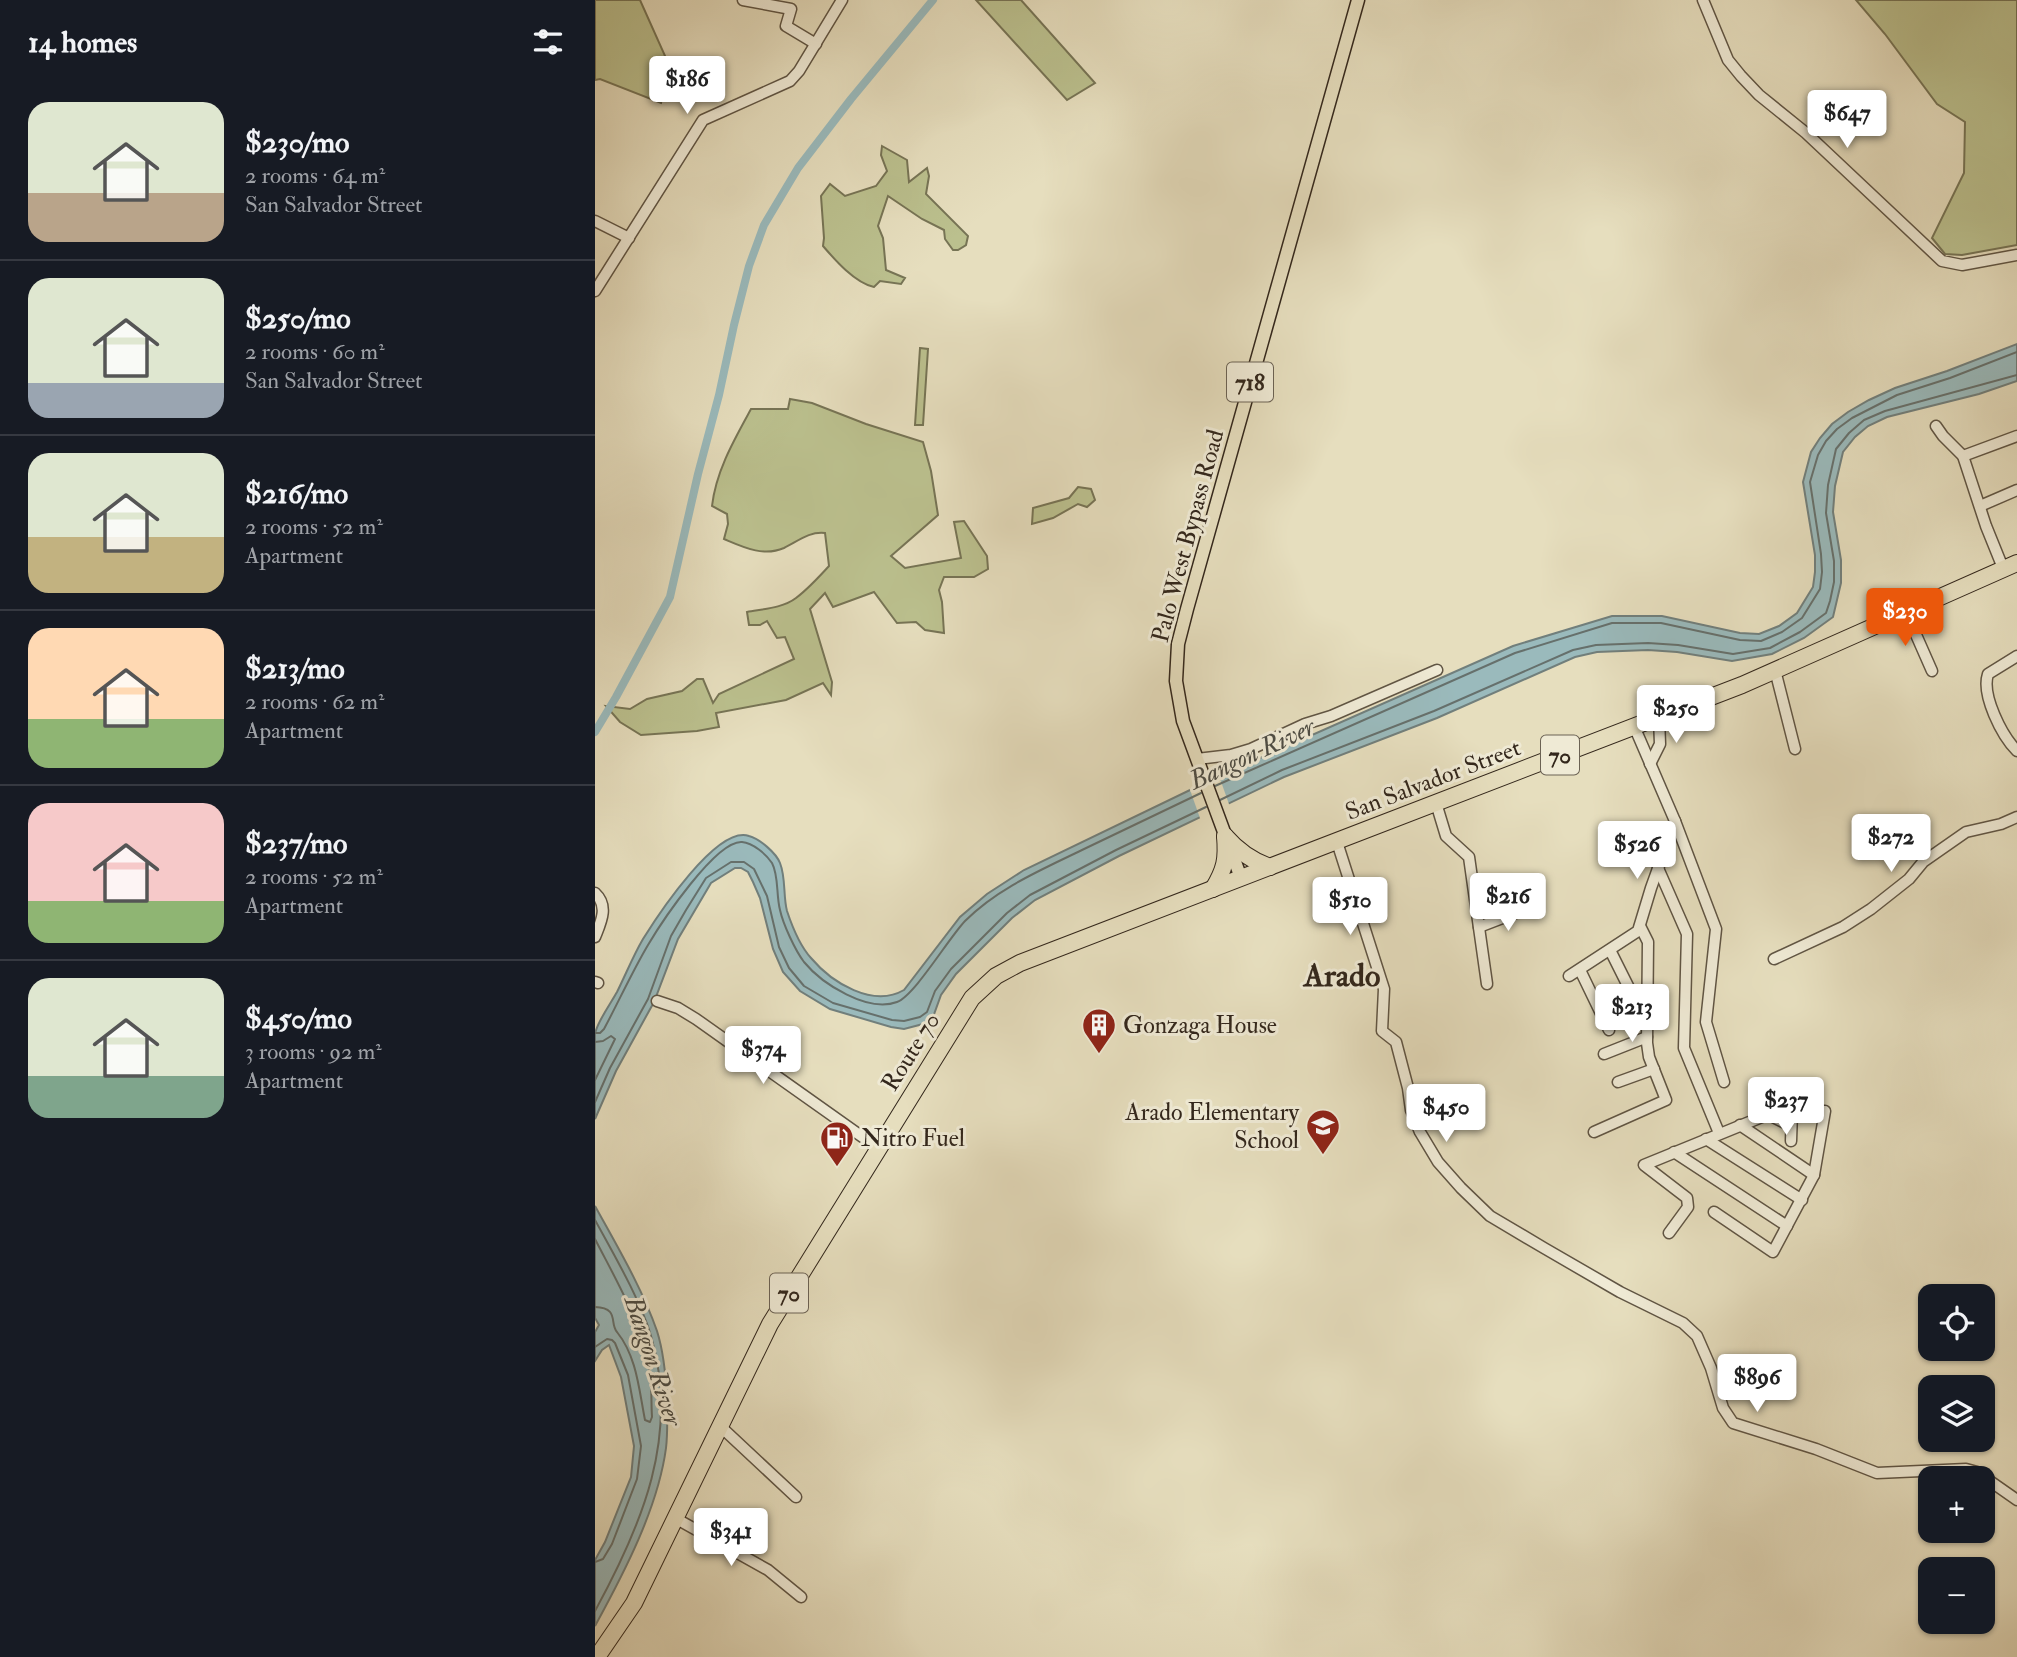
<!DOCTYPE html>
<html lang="en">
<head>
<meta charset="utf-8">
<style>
	:root { --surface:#171b24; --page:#20242c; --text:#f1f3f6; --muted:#9ea1a6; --line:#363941; --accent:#ea580c }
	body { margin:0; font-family:"IM FELL Double Pica",serif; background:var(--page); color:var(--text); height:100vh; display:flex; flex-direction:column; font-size:26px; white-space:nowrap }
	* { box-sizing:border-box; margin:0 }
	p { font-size:23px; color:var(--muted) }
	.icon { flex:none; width:38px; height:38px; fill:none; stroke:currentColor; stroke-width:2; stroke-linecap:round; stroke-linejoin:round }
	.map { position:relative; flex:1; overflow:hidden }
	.sheet { display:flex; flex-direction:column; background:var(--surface); width:595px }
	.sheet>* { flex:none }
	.tools { position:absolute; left:1323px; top:1284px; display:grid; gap:14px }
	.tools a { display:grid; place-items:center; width:77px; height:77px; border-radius:14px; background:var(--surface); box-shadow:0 2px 5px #0004; font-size:35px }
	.price { position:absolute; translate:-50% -60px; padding:0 16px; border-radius:7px; background:#fff; color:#222; font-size:23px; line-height:46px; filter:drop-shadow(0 2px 4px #0008) }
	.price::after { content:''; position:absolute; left:50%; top:42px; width:21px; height:16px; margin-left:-10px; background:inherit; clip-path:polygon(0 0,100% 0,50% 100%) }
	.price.current { background:var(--accent); color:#fff }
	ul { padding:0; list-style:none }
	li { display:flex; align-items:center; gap:21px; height:175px; padding:0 28px }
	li+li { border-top:2px solid var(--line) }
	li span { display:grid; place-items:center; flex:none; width:196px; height:140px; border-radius:21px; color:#555 }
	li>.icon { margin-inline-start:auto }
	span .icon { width:84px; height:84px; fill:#fffc; stroke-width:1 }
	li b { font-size:30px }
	h2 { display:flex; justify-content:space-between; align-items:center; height:84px; padding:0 28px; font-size:30px }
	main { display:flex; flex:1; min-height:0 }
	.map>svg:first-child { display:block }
	.green { fill:#bbc08e; stroke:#777455; stroke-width:2 }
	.water { fill:#9ababc; stroke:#717f7c; stroke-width:2 }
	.pier { fill:#e6debe }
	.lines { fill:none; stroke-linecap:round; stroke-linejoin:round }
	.shore { stroke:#66706c; stroke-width:2 }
	.canal { stroke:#9ababc; stroke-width:8 }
	.minor-casing { stroke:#605544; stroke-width:13 }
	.major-casing { stroke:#33271c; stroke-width:15 }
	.highway-casing { stroke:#33271c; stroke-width:18 }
	.minor { stroke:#efead5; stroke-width:10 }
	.major { stroke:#e6debe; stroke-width:12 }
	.highway { stroke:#e6debe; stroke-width:16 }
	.labels { text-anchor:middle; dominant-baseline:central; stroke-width:6; stroke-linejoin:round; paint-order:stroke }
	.shield { fill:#efead5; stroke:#6b6254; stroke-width:2 }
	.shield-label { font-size:23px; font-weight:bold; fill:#33271c }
	.street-label { font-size:24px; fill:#33271c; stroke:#efead5 }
	.poi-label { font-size:24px; fill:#33271c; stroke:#efead5; text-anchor:start }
	.water-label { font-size:26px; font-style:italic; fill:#4d4c44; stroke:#efead5 }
	.district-label { font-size:32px; font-weight:bold; fill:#33271c; stroke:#efead5 }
</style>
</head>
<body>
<main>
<section class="sheet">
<h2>14 homes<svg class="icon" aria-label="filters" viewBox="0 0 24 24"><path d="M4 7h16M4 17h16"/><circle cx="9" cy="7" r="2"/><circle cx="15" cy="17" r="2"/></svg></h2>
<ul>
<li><span style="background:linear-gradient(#dfe7d0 65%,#b9a48a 0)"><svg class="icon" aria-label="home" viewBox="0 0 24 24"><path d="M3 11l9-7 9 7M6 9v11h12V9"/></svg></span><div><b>$230/mo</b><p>2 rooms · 64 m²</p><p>San Salvador Street</p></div></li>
<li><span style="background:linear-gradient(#dfe7d0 75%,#9aa5b1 0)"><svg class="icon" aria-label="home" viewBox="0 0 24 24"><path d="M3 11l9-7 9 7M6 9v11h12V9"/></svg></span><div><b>$250/mo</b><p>2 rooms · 60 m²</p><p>San Salvador Street</p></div></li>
<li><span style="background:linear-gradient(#dfe7d0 60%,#c2b280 0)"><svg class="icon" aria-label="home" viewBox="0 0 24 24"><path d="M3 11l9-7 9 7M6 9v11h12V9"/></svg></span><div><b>$216/mo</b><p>2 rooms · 52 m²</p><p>Apartment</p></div></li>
<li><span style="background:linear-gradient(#ffd9b3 65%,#8fb573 0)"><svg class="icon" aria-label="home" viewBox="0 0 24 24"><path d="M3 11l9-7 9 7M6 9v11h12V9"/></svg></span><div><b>$213/mo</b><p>2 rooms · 62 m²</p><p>Apartment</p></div></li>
<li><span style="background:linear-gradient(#f6c9c9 70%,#8fb573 0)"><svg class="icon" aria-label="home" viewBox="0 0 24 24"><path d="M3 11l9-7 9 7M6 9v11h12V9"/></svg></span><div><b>$237/mo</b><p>2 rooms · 52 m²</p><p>Apartment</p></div></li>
<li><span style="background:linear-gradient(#dfe7d0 70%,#7fa58c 0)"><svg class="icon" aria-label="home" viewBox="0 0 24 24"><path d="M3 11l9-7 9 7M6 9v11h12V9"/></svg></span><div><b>$450/mo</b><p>3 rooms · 92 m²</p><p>Apartment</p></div></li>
</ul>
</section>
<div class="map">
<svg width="1422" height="1657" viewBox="0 0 1422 1657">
	<rect width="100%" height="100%" fill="#e6debe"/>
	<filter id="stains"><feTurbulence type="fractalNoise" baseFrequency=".00286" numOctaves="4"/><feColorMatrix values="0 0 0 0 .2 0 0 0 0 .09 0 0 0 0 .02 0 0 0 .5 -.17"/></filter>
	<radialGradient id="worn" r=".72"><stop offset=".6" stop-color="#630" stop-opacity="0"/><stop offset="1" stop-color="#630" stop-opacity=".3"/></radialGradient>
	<g class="green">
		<path d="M0,0H45L75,67L66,103L5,79L0,80Z"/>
		<path d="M381,0H426L500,83L472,100Z"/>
		<path d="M1261,0H1422V245L1367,255L1350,254L1337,238L1369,173L1370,122L1342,104L1290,34Z"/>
		<path d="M287,146L312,160L314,182L332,168L334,176L331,194L373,236L371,245L363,250H358L350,239L349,230L327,219L293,196L283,226L288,238L291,270L310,278L306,284L285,281L279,287C260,283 240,260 228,246L229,238L226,196L235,184L250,196L281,186L292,171L286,155Z"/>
		<path d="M325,348L333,349L328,425H320Z"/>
		<path d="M195,399L217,403L271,424L328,442L336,471L343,515L296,556L310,568L366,558L359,522L369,521L392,556L393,569L379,577H349L344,590L347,602L349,633L330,630L321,622L302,623L279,592L238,607L230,593L215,609L237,682L236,695L228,683L191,700L121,713L124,727L102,731L46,735L25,722L11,706L35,709L52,699L87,691L102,679H108L118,703L124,694L199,659L190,637L182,638L172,621L165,625H154L152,612C168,609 188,608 201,598C213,589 224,577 234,566L230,533C214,531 202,542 189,548C168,557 148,547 129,539L133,524L132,514L117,506C121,471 139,440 156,409H193Z"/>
		<path d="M483,487L496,489L500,500L492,507L483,504L458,518L437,524L438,508L474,498Z"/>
	</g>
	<g class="water">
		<path d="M1422,344V381L1384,394L1292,417L1273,426L1260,437L1248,452L1240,486L1238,512L1246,560V583L1238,617L1209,638L1177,654L1137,661L1082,652L1053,650L1002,652L980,657L842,718L689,777L524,856L440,900L417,918L361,974L346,995L338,1017L328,1024L309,1029L296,1027L235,1009L205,991L188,972L178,949L165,898L158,882L153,872L146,868H140L116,883L83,939L59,1002L21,1071L0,1119C0,1100 0,1080 0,1061C0,1052 0,1043 0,1034C2,1022 16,1003 22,992C31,974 38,956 48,939C63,915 122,825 154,836C165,839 181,853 185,863C191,878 188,896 192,911C197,926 205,946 216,958C237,983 278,1008 309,990L365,917L392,894L429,870L622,777L918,646L1017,616H1067L1145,633L1164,634L1184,626L1202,613L1218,587L1220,572V555L1208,482L1216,452L1225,438L1237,424L1253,412L1274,400L1300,388L1352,371Z"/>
		<path d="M0,1206C22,1246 47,1288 62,1331C69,1353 71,1377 72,1400C72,1415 73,1432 71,1448C63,1508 29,1573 0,1626V1560L10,1542L36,1477L39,1446L26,1377L14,1345L7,1350L0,1361V1332L4,1325L0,1318Z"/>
	</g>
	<path class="pier" d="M623,773L635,807L606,821L594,787Z"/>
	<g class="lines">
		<g class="shore">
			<path d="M620,786L920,653L1017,623H1066L1145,640L1166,641L1187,632L1207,618L1225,589L1227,572L1226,554L1215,482L1223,455L1231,441L1242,429L1257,418L1302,395L1355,378L1422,352"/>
			<path d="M625,800L687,770L839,711L978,650L1001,645L1053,643L1083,645L1138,654L1175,648L1205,632L1231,613L1235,601L1239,582V561L1231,513L1233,485L1241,449L1254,433L1269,420L1290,411L1422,375"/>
			<path d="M0,1033H5L9,1029C24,1001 37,972 53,945C66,923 121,840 147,842C158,843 171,854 177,863C184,876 181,895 185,910C188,924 200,950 209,962C227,984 273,1013 302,1002C320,995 353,939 370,921C403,888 446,870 487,850C527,831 566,812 606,793"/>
			<path d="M0,1042L8,1041L16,1036L20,1039L0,1080"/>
			<path d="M0,1102L15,1068L53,999L76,936L91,910L111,878L136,862H149L159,869L172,896L184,947L194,968L209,986L238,1003L297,1020L309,1021L325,1017L332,1012L340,991L356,969L412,913L435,895L521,850L611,807"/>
			<path d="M0,1220C18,1253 46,1301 56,1336C85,1436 47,1525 0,1611"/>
			<path d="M0,1239C22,1282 48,1325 55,1373C57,1387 56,1402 57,1417L55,1422L50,1420C44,1390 42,1357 22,1332C14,1323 25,1308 0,1307"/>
			<path d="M0,1347L12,1339L17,1340L20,1343L33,1375L46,1446L42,1479L17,1544L8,1559L0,1562"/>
		</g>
		<path class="canal" d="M0,732L21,697L75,597L103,474L124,395L139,325L154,266L169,225L203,168L256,99L338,0"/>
		<g class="minor-casing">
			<g id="minor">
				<path d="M148,0L196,9L191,26L221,44"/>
				<path d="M1108,0L1133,60L1146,76L1164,95L1211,133L1347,261L1367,265L1422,255"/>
				<path d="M0,221L34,238"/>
				<path d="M0,291L108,120L195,81L204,71L247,0"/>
				<path d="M1341,426L1348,436L1368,456L1391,526L1408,568"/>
				<path d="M1368,456L1422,436"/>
				<path d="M1385,506L1422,490"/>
				<path d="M1311,612L1337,671"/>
				<path d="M1422,656L1393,674C1386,695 1407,736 1422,751"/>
				<path d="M1180,670L1200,749"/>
				<path d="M602,759L636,755L656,749L710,724L736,716L842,670"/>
				<path d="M1055,764L1065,744L1064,717"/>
				<path d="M841,803L851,836L874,857L892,984"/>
				<path d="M1080,821L1121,929L1111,1022L1129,1082"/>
				<path d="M742,842L789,989L787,1031L801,1042L813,1088L816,1110L825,1132L843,1162L866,1188L895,1216L949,1248L1025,1292L1088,1323L1102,1336L1116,1368L1128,1408L1138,1423L1221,1449L1282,1473L1371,1469L1382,1472L1422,1500"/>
				<path d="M1063,868L1092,934L1089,1048L1124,1133"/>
				<path d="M0,893C14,906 6,922 0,937"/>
				<path d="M884,927L931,909"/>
				<path d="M1015,950L1042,1004"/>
				<path d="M1179,959L1248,927L1276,909L1314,879L1328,862L1371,832L1406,824L1422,817"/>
				<path d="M985,970L1014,1030"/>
				<path d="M974,976L1043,931L1056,888L1080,821L1039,726"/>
				<path d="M0,982L3,983"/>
				<path d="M62,1001L83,1008L101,1019L283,1148"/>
				<path d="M1009,1019L1041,1004L1047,1003"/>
				<path d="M1009,1054L1052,1037"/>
				<path d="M1023,1082L1059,1069"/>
				<path d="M1172,1114L1196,1126"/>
				<path d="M1145,1125L1219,1175"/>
				<path d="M999,1132L1071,1100L1054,1057L1052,1043L1053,942L1045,926"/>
				<path d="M1111,1139L1207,1200"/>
				<path d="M1196,1141L1197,1111"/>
				<path d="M1079,1152L1192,1226"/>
				<path d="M1074,1233L1093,1207L1092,1198L1049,1165L1179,1112L1230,1111L1219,1175L1178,1252L1119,1212"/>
				<path d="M125,1426L201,1497"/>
				<path d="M80,1518L173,1570L206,1597"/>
			</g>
		</g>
		<g class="major-casing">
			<path id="major" d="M646,878L588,721L581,681L583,644L592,609L763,0"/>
		</g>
		<g class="highway-casing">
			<g id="highway">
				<path d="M630,836C643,851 657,861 675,867"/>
				<path d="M618,889C630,869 632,859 630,836"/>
				<path d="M2,1657L39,1603L175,1324L377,998L401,976L425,963L1147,685L1422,563"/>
			</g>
		</g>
		<use href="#minor" class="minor"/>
		<use href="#major" class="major"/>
		<use href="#highway" class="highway"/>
	</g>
	<defs>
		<g id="building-pin" transform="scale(1.75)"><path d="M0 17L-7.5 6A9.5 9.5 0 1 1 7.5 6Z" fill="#8f2418" stroke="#efead5"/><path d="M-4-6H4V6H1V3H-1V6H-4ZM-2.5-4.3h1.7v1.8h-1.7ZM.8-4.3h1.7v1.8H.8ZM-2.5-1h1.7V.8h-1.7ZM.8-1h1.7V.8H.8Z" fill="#fff"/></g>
		<g id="school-pin" transform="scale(1.75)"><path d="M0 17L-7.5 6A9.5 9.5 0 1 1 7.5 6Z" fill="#8f2418" stroke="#efead5"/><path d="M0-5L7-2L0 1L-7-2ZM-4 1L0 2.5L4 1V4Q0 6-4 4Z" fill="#fff"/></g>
		<g id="fuel-pin" transform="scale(1.75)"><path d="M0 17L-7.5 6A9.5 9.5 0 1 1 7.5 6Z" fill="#8f2418" stroke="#efead5"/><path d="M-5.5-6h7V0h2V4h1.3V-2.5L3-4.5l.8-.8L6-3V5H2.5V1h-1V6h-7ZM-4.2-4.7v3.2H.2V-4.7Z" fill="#fff"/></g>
	</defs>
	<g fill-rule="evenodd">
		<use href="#building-pin" x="504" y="1025"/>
		<use href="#school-pin" x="728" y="1126"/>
		<use href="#fuel-pin" x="242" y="1138"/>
	</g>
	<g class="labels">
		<g class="shield">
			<rect x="632" y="362.5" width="46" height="39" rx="5"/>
			<rect x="946" y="735.5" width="38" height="39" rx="5"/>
			<rect x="175" y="1273.5" width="38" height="39" rx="5"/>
		</g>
		<g class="shield-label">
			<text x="655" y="382">718</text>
			<text x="965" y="755">70</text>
			<text x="194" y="1293">70</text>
		</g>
		<g class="street-label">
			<text transform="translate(593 536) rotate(-75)">Palo West Bypass Road</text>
			<text transform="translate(838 780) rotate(-21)">San Salvador Street</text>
			<text transform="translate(316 1052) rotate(-58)">Route 70</text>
		</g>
		<g class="poi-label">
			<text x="528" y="1025">Gonzaga House</text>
			<text x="704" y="1112" text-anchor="end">Arado Elementary<tspan x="704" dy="28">School</tspan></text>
			<text x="266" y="1138">Nitro Fuel</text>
		</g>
		<g class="water-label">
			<text transform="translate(657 754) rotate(-25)">Bangon River</text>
			<text transform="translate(58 1361) rotate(72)">Bangon River</text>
		</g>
		<g class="district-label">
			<text x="747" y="976">Arado</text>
		</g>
	</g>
	<rect width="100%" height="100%" filter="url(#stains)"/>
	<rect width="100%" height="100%" fill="url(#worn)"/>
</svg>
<div class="tools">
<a><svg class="icon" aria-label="locate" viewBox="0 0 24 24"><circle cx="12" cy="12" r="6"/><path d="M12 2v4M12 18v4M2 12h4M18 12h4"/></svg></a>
<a><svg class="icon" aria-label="layers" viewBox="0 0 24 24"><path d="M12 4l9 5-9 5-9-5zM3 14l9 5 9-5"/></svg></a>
<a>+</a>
<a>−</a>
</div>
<b class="price" style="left:92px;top:116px">$186</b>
<b class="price" style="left:1252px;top:150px">$647</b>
<b class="price current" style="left:1310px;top:648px">$230</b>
<b class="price" style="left:1081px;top:745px">$250</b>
<b class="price" style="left:1296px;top:874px">$272</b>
<b class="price" style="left:1042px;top:881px">$526</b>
<b class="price" style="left:913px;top:933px">$216</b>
<b class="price" style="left:755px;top:937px">$510</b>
<b class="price" style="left:1037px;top:1044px">$213</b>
<b class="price" style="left:168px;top:1086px">$374</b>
<b class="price" style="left:1191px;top:1137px">$237</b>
<b class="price" style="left:851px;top:1144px">$450</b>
<b class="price" style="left:1162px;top:1414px">$896</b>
<b class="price" style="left:136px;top:1568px">$341</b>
</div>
</main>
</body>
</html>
